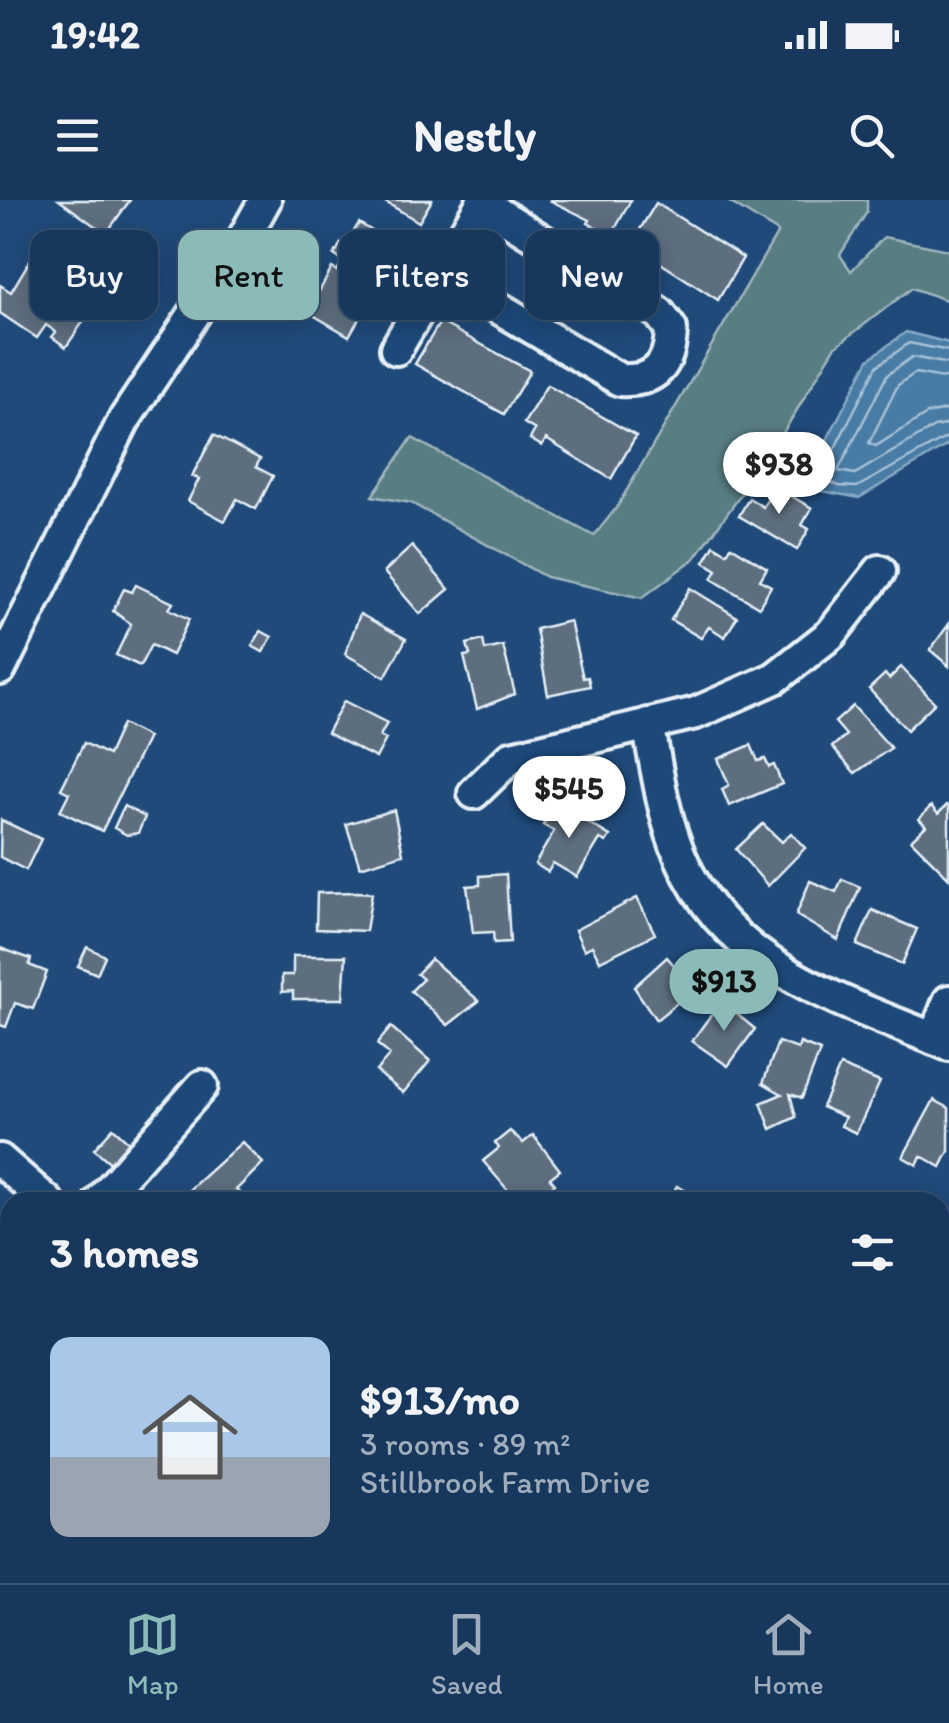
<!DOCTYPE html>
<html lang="en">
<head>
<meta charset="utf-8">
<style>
	:root { --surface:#17385c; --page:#244365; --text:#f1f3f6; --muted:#9eacbb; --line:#365272; --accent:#8bbbb9 }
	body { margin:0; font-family:Itim,sans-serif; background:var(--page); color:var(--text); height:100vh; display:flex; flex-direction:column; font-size:38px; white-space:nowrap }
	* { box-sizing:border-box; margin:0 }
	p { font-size:32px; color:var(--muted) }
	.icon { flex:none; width:55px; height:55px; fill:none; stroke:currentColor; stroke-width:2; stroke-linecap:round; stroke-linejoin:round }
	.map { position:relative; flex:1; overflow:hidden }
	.details { position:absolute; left:0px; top:992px; width:950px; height:392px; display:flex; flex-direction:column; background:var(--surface); border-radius:30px 30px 0 0; box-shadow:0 5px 25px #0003,0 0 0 2px var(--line) }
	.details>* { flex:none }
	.banner { position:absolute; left:30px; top:30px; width:890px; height:90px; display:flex; gap:20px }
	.price { position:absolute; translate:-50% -85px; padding:0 22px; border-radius:35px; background:#fff; color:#222; font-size:32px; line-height:65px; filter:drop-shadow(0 2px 5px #0008) }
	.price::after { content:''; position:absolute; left:50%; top:60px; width:30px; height:22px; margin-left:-15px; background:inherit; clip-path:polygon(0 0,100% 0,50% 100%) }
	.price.on { background:var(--accent); color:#111 }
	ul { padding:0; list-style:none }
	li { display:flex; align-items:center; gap:30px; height:250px; padding:0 50px }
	li span { display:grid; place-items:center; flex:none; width:280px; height:200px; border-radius:20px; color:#555 }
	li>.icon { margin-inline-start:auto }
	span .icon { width:120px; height:120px; fill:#fffc; stroke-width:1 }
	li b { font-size:42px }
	h2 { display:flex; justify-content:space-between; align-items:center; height:120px; padding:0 50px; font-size:42px }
	.tag { padding:0 35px; border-radius:20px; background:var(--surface); box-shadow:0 5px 25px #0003,0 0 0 2px var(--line); font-size:35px; line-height:90px }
	.tag.on { background:var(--accent); color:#111 }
	.status { display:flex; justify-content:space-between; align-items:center; height:70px; padding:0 50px; background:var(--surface); direction:ltr }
	.status svg { height:28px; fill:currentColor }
	header { display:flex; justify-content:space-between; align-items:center; height:130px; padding:0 50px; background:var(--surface); font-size:45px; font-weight:700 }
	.tab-bar { display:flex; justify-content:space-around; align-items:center; height:140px; border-top:2px solid var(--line); background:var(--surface); font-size:28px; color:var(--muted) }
	.tab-bar a { display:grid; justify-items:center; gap:5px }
	.tab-bar .on { color:var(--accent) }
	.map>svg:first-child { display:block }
	.green { fill:#587d82; stroke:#a0b7bd; stroke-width:2.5 }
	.water { fill:#487ba5; stroke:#88aac6; stroke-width:2.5 }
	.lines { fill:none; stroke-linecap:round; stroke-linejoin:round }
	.shore { stroke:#a8c2d7; stroke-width:2.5 }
	.building { fill:#5d6e7e; stroke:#e8f1f8; stroke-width:2.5 }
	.minor-casing { stroke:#e8f1f8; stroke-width:38 }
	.minor { stroke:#1f4a7a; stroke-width:30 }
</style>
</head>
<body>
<div class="status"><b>19:42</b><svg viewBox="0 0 49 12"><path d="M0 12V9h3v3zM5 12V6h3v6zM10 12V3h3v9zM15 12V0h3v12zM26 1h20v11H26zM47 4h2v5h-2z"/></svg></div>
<header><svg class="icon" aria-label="menu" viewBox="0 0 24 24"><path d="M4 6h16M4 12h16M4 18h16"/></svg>Nestly<svg class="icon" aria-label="search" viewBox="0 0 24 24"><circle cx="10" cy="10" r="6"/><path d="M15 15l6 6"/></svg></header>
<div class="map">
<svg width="949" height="1383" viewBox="0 0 949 1383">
	<rect width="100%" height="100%" fill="#1f4a7a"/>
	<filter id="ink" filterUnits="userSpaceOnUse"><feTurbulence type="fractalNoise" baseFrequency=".01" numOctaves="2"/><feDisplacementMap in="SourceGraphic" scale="20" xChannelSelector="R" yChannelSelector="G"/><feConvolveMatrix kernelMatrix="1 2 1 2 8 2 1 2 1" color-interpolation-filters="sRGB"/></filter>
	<g filter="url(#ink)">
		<g class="green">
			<path d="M726,0H867V12L840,55L851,71L884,37L949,50V101L912,88L835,147L769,256L695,358L642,398L546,377L411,303L372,296L412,238L594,336L617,307L778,32Z"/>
			<path d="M10,1201V1375H33L26,1383H0V1212Z"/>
			<path d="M100,1375H270L263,1383H93Z"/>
		</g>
		<path class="water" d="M906,132L949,143V244L859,298L816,290L808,276L869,159Z"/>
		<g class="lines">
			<g class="shore">
				<path d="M949,151L909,143L877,166L820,277L839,286L857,287L949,236"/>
				<path d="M949,164L912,157L887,175L838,271L855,274L934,227L949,224"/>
				<path d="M949,179L915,173L898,185L869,243L876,246L927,214L949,209"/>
			</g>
		</g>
		<g class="building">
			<path d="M59,0H130L106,34Z"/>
			<path d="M382,0H432L419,22Z"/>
			<path d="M549,0H631L611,36L588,23L590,20Z"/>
			<path d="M656,3L743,58L718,100L631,44Z"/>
			<path d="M359,23L400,48L349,136L308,112L332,68L337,71L343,61L334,55L341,43L345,46Z"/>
			<circle cx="494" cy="59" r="11"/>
			<path d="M33,55L75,83L59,105L83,122L66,147L52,137L56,132L46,125L37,138L0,113V85L11,92Z"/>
			<path d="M440,122L530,171L504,214L415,164Z"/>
			<path d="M547,185L636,236L611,279L546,239L542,246L530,239L535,230L524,223Z"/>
			<path d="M214,235L260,259L256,267L273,276L256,309L237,299L225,321L188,301L199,279L192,276Z"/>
			<path d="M775,287L812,308L802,325L809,329L797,350L739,316L749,298L763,307Z"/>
			<path d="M714,345L727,353L731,346L767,368L760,380L771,386L759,407L712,379L717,370L704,362Z"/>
			<path d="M412,346L449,389L420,414L384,372Z"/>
			<path d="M136,385L173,403L169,409L189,419L172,455L151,445L140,466L116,455L131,424L113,411L124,389L132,392Z"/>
			<path d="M690,388L737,417L725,437L709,427L701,438L671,420Z"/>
			<path d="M360,414L406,439L385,477L345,454Z"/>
			<path d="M570,421L583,478L588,477L590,486L548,495L536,429Z"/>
			<path d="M949,424V466L930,450Z"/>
			<path d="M261,431L272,437L263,452L252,446Z"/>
			<path d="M483,440L485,450L503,446L515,494L477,509L464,456L470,455L467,444Z"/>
			<path d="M901,467L935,503L907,530L869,489L885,474L889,479Z"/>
			<path d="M344,501L387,523L380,536L386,539L376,558L327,533Z"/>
			<path d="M853,506L891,548L855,573L832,547L846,535L835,522Z"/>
			<path d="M122,524L148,537L102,631L60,611L69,593L61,589L84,543L108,555Z"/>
			<path d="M751,545L758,561L765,559L769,567L774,565L782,584L729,606L722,589L729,585L718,559Z"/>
			<path d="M556,603L610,636L606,642L600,639L577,677L553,663L548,672L535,664L554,631L543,625Z"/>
			<path d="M947,605L949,607V678L911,640L926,626L919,619L931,606L938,614Z"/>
			<path d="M124,606L145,617L138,633L127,635L114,628Z"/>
			<path d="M394,610L403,654L360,667L346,624Z"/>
			<path d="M1,620L41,639L26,670L0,657Z"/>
			<path d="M763,624L782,642L791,633L805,648L768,686L736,649Z"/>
			<path d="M506,674L510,742L494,743L493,732L473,733L467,686L480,685V676Z"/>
			<path d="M842,679L860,687L838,740L796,715L810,681L836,692Z"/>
			<path d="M358,692L372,693L366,731L316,729L317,693Z"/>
			<path d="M637,698L655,734L600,761L592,746L584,750L575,730Z"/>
			<path d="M872,710L917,729L902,764L857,745Z"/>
			<path d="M87,747L105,756L97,774L78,766Z"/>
			<path d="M0,748L31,759L29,765L47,772L33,809L15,803L6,827L0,825Z"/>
			<path d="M293,756H346L343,799H293V791L282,792V775H293Z"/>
			<path d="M667,757L680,772L687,766L702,783L656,820L634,787Z"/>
			<path d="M431,759L479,801L448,825L411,791L423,779L417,774Z"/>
			<path d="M721,801L755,829L728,866L692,841Z"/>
			<path d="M391,827L430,861L403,893L376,871L390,855L377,844Z"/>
			<path d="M778,842L798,849L800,843L820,851L802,898L790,894L796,917L771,929L761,903L782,894L763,883Z"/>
			<path d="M840,866L880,882L856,933L841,926L845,917L822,907Z"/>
			<path d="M934,900L949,908V951L941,967L921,956L917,965L903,957Z"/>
			<path d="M113,928L131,944L113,965L94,949Z"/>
			<path d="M510,931L523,943L533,935L560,970L550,978L555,984L537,997L533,991L518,1002L483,961L499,948L495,943Z"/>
			<path d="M242,942L263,963L236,990L241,994L232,1002H186L181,997Z"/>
			<path d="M677,986L708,1002H668Z"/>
			<path d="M10,1086V1120L6,1125L0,1119V1096Z"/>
		</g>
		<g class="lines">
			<g class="minor-casing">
				<g id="minor">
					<path d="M440,73L620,180C656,182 670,165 671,129L659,113L482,3"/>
					<path d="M396,149L484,0"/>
					<path d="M0,469L124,220L240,45L265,0"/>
					<path d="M648,524C657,569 663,617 681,658C728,770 847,802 949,845"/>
					<path d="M474,593L511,557L696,513L775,478L831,434L880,371"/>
					<path d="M934,839L949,801"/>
					<path d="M0,960L48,1002"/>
					<path d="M99,1002L202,886"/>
					<path d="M940,1201L949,1192"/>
					<path d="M940,1274L949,1264"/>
					<path d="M460,1375L469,1383"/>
					<path d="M55,1383L62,1375"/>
					<path d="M419,1383L426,1375"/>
					<path d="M799,1383L804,1375"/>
					<path d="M857,1383L862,1375"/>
				</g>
			</g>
			<use href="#minor" class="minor"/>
		</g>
	</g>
</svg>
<b class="price" style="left:779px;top:317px">$938</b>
<b class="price" style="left:569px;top:641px">$545</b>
<b class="price on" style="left:724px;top:834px">$913</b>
<div class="banner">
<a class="tag">Buy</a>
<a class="tag on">Rent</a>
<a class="tag">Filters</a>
<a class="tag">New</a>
</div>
<section class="details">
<h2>3 homes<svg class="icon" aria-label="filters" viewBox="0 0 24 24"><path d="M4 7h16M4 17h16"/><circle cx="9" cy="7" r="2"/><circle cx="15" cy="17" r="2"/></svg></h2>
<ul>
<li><span style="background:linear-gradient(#a9c7e8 60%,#9aa5b1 0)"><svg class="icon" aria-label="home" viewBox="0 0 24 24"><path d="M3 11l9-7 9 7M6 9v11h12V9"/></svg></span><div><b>$913/mo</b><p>3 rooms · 89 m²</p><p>Stillbrook Farm Drive</p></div></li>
</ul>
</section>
</div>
<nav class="tab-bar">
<a class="on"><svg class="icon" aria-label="map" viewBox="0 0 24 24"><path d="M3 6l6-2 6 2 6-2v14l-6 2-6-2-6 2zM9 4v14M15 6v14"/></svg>Map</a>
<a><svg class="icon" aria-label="saved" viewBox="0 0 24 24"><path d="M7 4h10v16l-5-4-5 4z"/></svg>Saved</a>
<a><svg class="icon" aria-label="home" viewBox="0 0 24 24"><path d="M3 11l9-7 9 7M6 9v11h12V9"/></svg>Home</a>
</nav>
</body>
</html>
